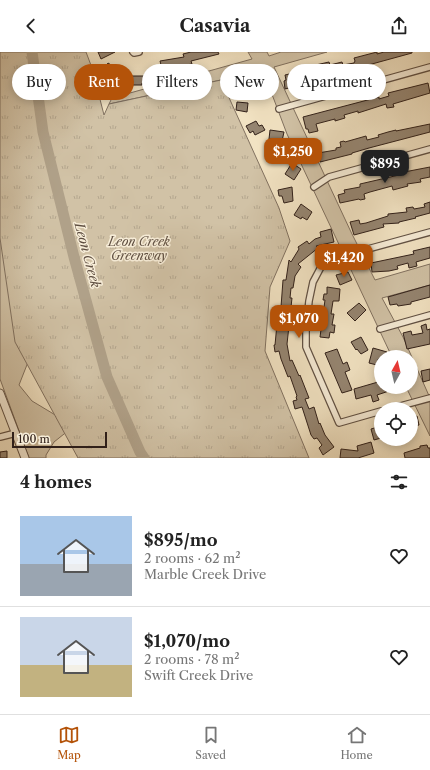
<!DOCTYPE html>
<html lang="en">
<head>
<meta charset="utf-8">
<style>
	:root { --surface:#fff; --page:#f6f6f6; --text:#222; --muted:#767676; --line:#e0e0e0; --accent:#b45309 }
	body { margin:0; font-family:"Libre Caslon Text",serif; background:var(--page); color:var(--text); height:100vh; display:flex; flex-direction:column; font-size:15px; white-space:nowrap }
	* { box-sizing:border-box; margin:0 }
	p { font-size:13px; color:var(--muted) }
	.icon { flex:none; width:22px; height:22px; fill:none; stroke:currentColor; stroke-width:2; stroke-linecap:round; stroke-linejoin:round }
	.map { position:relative; height:406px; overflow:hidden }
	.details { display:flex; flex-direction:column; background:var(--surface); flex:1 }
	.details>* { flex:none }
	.guide { position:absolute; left:12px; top:12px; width:406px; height:36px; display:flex; gap:8px }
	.needle { width:26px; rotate:8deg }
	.tools { position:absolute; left:374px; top:298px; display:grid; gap:8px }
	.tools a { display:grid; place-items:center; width:44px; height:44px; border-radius:50%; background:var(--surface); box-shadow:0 2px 10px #0003; font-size:20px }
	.scale { position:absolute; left:12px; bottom:10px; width:95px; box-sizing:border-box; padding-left:4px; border:2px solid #312019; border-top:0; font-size:11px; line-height:14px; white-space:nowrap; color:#312019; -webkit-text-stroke:3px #f7edd8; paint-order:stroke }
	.price { position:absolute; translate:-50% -34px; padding:0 9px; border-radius:8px; background:var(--accent); color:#fff; font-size:13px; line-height:26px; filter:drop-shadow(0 1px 2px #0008) }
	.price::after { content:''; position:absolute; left:50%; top:24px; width:12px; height:9px; margin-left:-6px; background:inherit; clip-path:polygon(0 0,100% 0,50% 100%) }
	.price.active { background:#222; color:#fff }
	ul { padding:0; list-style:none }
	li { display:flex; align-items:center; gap:12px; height:100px; padding:0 20px }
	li+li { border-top:1px solid var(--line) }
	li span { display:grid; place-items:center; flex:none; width:112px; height:80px; border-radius:0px; color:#555 }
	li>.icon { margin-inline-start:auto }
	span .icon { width:48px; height:48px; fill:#fffc; stroke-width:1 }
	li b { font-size:17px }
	h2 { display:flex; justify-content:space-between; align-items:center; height:48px; padding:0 20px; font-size:17px }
	.tag { padding:0 14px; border-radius:18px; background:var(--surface); box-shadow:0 2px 10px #0003; font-size:14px; line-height:36px }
	.tag.active { background:var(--accent); color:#fff }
	header { display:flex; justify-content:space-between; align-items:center; height:52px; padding:0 20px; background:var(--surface); font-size:18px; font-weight:800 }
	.dock { display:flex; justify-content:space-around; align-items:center; height:56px; border-top:1px solid var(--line); background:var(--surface); font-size:11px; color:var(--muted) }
	.dock a { display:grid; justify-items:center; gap:2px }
	.dock .active { color:var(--accent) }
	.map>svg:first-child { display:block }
	.grass { fill:#d1c2a6; stroke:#817160 }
	.park { fill:url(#park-tufts); stroke:#817160 }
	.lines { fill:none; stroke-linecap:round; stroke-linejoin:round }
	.river { stroke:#b0a189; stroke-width:11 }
	.building { fill:#958571; stroke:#312019 }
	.minor-casing { stroke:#615144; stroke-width:8 }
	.tertiary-casing { stroke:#615144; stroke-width:9 }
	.minor { stroke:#f7edd8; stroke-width:5.5 }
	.tertiary { stroke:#f7edd8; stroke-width:7 }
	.labels { text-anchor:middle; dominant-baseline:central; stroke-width:3; stroke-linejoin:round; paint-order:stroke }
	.park-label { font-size:12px; font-style:italic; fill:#615143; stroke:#f7edd8 }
	.water-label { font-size:13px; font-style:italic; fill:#5d4d40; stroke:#f7edd8 }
</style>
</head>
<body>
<header><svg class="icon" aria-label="back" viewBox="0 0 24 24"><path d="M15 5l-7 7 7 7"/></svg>Casavia<svg class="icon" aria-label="share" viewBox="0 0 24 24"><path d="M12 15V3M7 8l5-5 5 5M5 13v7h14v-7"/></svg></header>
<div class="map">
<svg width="430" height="406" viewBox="0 0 430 406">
	<defs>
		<pattern id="park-tufts" width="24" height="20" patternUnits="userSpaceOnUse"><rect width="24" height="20" fill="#d1c2a6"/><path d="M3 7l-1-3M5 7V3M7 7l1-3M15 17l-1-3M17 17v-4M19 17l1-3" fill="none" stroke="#b4a68e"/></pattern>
	</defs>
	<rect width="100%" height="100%" fill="#f2e3c3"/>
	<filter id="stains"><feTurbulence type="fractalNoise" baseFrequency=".005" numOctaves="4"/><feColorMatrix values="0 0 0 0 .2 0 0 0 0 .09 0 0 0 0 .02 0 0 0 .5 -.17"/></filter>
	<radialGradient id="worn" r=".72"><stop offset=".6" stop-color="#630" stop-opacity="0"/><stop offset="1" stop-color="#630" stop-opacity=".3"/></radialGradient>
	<g class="grass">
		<path d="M248,0H267L269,4L281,0H327L274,15L351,180L375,228L430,212V233L382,246L403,285L430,346V384L406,335H411V305H392L287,82L273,45L259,18L221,28L109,52L112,46L252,7Z"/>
		<path d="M0,7L32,300L19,333L32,349L72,373L69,378L54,390L46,403V406H29L0,327Z"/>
	</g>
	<path class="park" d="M0,0H86L92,16L104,63L109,52L221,28L279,156L290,189L270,235L265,299L309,406H78L15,290L0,186Z"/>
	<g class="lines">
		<path class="river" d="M32,0L43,80L74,205L107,325L140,400L144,406"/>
	</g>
	<g class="building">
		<path d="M98,0H115L101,7Z"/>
		<path d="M191,0H218L219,2L191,9L192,12L168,16L169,19L163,21L160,9L184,5L183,2Z"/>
		<path d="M377,0V2L384,0H412V1L350,18L351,20L285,37L284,29L286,28L285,23L298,20V17L329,10L330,13L342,10L343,13L354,11L355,9L354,6Z"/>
		<path d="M108,11L119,18L115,26L103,18Z"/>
		<path d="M158,18L160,27L142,31V33H128V24H146L145,21Z"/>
		<path d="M256,28L263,38L251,46L247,40L252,37L249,32Z"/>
		<path d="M428,31L430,41L393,52L394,55L387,56L386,52L358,61V59L344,63L345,66L335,69V67L316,72L318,79L309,81L308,77H306L303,65L379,45V47L389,44L388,41Z"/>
		<path d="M237,50L248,51L247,60L236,58Z"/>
		<path d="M256,69L259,74L262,73L265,78L255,83L253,79L250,81L246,74Z"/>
		<path d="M430,72V80L369,96L352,101V102L320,110L318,101L336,98V96L341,95L340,90L344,89L345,90L366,84L367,88L379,85L378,83L388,80L396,78V79Z"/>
		<path d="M270,78L284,80L282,89L269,87Z"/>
		<path d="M292,111L301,117L294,128L285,122Z"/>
		<path d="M430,115V125L420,127L421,130L407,132L408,134L393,138L392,134L370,140L364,142L365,147L360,148L359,147L340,151L338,143L345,141L344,138L360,135V132L399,123V121Z"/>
		<path d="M292,135L293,149L284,151L282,144H279L278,138Z"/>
		<path d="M430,150V161L415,165L416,166L399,170V171L383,172L384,175L354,183L350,170L359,168L360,172L366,171L388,164V162L407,160L406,156L413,155L414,157L425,155L424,152Z"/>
		<path d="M301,152L312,160L307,168L302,165L301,167L294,163Z"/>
		<path d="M331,177L334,190L316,194L318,196L298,212L301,215L295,224L293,236H291L290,246H292L287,292L290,309L292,308L299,324L300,323L309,346L305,347L309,357L314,355L319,372L320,371L325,383L334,395L323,403L319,396L322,393L317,386L314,387L311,383L302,355L295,357L293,349L297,348L296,345L297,344L290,324L288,325L281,307L279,299L275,300L274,293H275L277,272H279L280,261H277V255H281L283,228H286L289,208L291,210L299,197L298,195L307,189L309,192L315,187L321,185L320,180Z"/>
		<path d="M430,195V206L416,210L417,214L409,216L408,211L397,214L398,217L389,219L372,220L371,211L414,202L413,199Z"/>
		<path d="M348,220L352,228L340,233L336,223Z"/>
		<path d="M430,233V245L411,250V252L398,254L397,252L390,253L388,245Z"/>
		<path d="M327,235L340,237L339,249H333L331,262H334L332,273H335L334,281L330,280L329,286L320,285L325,248H323L324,242H327Z"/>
		<path d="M359,251L366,258L355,269L347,261Z"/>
		<path d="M426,272L427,278L430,277V292L407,297L403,281L411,279L412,283L423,281L421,274Z"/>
		<path d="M361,285L368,298L361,302L357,297L356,298L351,290Z"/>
		<path d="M373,296L387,300L385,305H381V308L378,307L377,313L369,311Z"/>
		<path d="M337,297L343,312L347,310L350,318L345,320L352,338L342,341L325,301Z"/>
		<path d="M430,317V328L423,330L421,319Z"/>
		<path d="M378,330L379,333H381V335H397L398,336L377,343L379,348L373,350L371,343L356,347L354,337Z"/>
		<path d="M417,364L419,373L411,375V365Z"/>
		<path d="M381,374V386L374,388L371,377Z"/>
		<path d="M371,390L374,401L358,406H340L341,397L358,399L357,394Z"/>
		<path d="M427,393L428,396H430V406H405L404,401L420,396V394Z"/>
		<path d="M7,399V406H0V400Z"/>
	</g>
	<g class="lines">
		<g class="minor-casing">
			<g id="minor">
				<path d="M133,0L134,1L139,0"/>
				<path d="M279,57L430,15"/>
				<path d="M314,135L329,125L430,97"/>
				<path d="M380,277L430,263"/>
				<path d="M389,357L430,346"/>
				<path d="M381,359L339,371L306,295V278L309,249L313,230L321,215L335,206L430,180"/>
				<path d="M0,385L16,381"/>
			</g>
		</g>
		<g class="tertiary-casing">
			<path id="tertiary" d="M0,341L25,406"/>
		</g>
		<use href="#minor" class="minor"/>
		<use href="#tertiary" class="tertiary"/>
	</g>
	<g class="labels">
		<g class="park-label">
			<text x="139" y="189">Leon Creek<tspan x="139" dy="14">Greenway</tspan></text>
		</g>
		<g class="water-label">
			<text transform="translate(88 203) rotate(75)">Leon Creek</text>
		</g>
	</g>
	<rect width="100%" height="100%" filter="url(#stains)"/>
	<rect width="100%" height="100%" fill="url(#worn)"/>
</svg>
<div class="tools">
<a><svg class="needle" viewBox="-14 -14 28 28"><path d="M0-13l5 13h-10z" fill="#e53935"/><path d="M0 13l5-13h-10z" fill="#767676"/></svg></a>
<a><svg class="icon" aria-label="locate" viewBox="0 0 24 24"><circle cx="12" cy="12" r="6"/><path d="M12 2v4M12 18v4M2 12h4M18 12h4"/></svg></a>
</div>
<div class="scale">100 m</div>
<b class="price" style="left:293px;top:120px">$1,250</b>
<b class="price active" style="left:385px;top:132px">$895</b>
<b class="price" style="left:344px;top:226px">$1,420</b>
<b class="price" style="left:299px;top:287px">$1,070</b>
<div class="guide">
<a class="tag">Buy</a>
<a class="tag active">Rent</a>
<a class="tag">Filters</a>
<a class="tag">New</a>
<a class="tag">Apartment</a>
</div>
</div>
<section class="details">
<h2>4 homes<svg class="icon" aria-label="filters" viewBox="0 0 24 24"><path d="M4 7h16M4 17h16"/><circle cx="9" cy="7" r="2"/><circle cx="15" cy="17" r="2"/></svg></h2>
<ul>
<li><span style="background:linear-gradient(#a9c7e8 60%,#9aa5b1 0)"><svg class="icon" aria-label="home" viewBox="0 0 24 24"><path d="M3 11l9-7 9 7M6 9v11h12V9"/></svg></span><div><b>$895/mo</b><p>2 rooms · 62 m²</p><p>Marble Creek Drive</p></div><svg class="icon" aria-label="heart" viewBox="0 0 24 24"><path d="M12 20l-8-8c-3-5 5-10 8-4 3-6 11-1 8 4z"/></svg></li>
<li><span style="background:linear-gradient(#c9d6e8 60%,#c2b280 0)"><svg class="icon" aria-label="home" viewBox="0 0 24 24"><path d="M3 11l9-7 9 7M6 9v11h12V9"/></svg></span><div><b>$1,070/mo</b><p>2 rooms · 78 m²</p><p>Swift Creek Drive</p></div><svg class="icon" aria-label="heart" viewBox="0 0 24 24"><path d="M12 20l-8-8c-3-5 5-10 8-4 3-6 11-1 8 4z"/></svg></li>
</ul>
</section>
<nav class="dock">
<a class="active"><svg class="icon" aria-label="map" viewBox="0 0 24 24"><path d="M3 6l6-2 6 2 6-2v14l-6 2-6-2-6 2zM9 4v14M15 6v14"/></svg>Map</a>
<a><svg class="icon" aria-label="saved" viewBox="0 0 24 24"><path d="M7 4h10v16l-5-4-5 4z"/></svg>Saved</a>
<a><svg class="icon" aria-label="home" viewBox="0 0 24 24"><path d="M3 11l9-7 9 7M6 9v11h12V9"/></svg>Home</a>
</nav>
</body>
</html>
